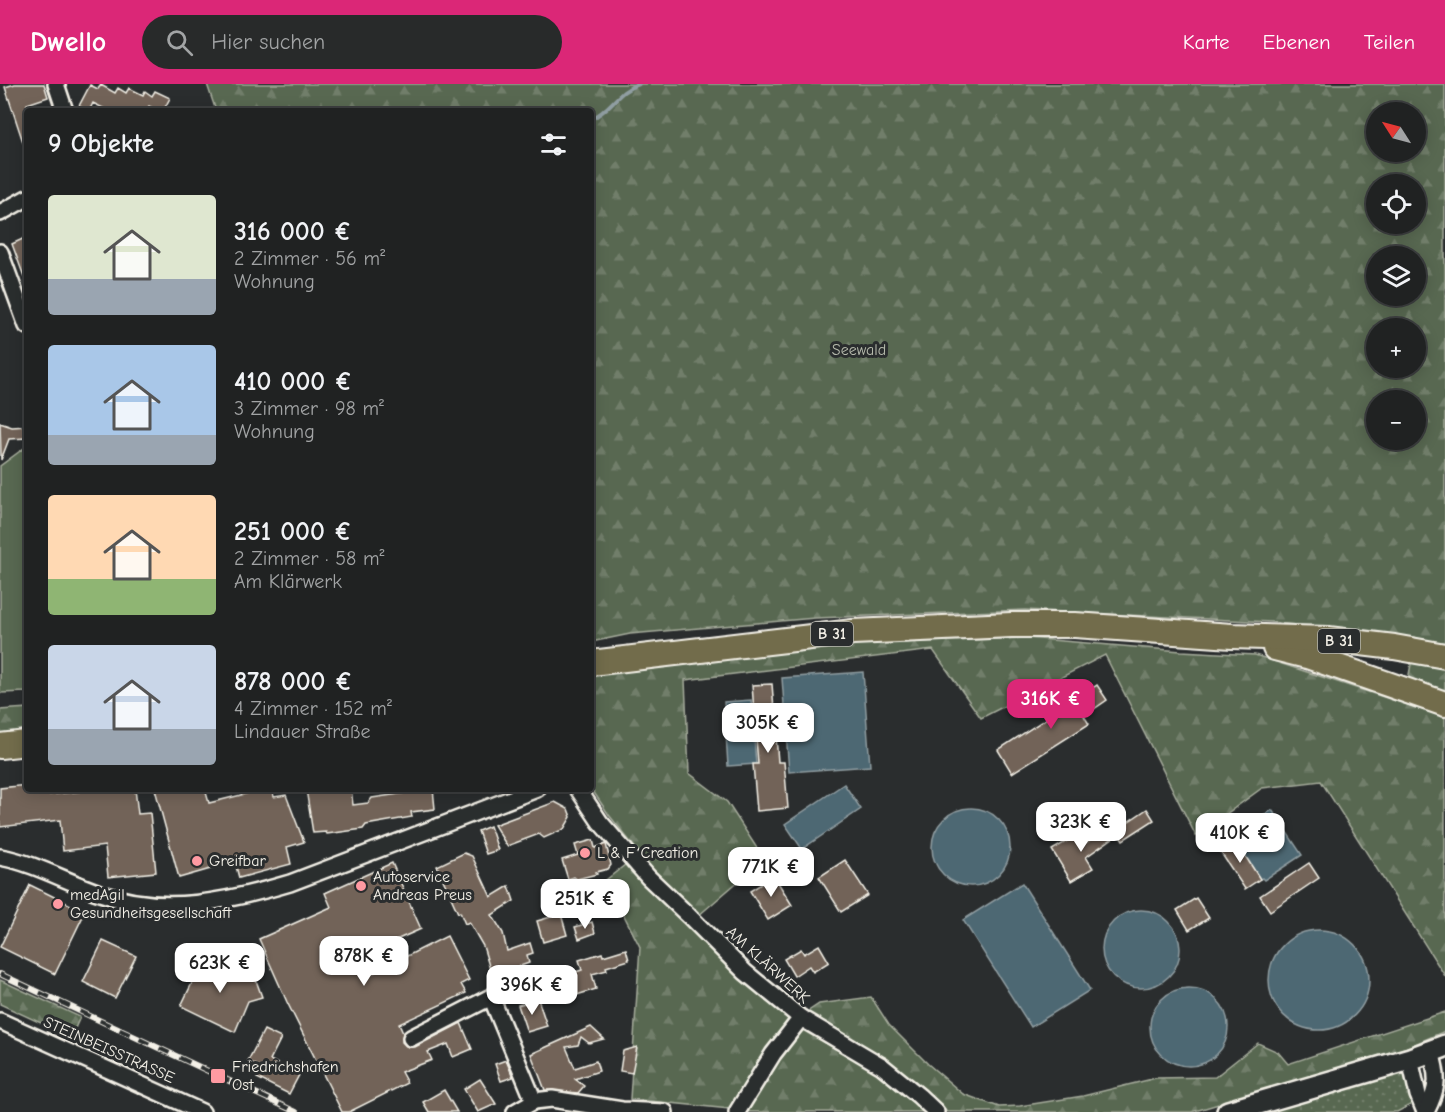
<!DOCTYPE html>
<html lang="de">
<head>
<meta charset="utf-8">
<style>
	:root { --surface:#202222; --page:#282a2a; --text:#f1f3f6; --muted:#a2a4a5; --line:#3d3f40; --accent:#db2777 }
	body { margin:0; font-family:"Comic Neue",sans-serif; background:var(--page); color:var(--text); height:100vh; display:flex; flex-direction:column; font-size:22px; white-space:nowrap }
	* { box-sizing:border-box; margin:0 }
	p { font-size:20px; color:var(--muted) }
	.icon { flex:none; width:33px; height:33px; fill:none; stroke:currentColor; stroke-width:2; stroke-linecap:round; stroke-linejoin:round }
	.map { position:relative; flex:1; overflow:hidden }
	.details { position:absolute; left:24px; top:24px; width:570px; height:684px; display:flex; flex-direction:column; background:var(--surface); border-radius:6px; box-shadow:0 3px 15px #0003,0 0 0 2px var(--line) }
	.details>* { flex:none }
	.needle { width:39px; rotate:306deg }
	.buttons { position:absolute; left:1366px; top:18px; display:grid; gap:12px }
	.buttons a { display:grid; place-items:center; width:60px; height:60px; border-radius:50%; background:var(--surface); box-shadow:0 3px 15px #0003,0 0 0 2px var(--line); font-size:30px }
	.price { position:absolute; translate:-50% -51px; padding:0 14px; border-radius:12px; background:#fff; color:#222; font-size:20px; line-height:39px; filter:drop-shadow(0 2px 3px #0008) }
	.price::after { content:''; position:absolute; left:50%; top:36px; width:18px; height:14px; margin-left:-9px; background:inherit; clip-path:polygon(0 0,100% 0,50% 100%) }
	.price.active { background:var(--accent); color:#fff }
	ul { padding:0; list-style:none }
	li { display:flex; align-items:center; gap:18px; height:150px; padding:0 24px }
	li span { display:grid; place-items:center; flex:none; width:168px; height:120px; border-radius:6px; color:#555 }
	li>.icon { margin-inline-start:auto }
	span .icon { width:72px; height:72px; fill:#fffc; stroke-width:1 }
	li b { font-size:26px }
	h2 { display:flex; justify-content:space-between; align-items:center; height:72px; padding:0 24px; font-size:26px }
	header { display:flex; align-items:center; gap:36px; box-sizing:border-box; height:84px; padding:0 30px; background:var(--accent); color:#fff }
	header strong { font-size:28px }
	nav { display:flex; gap:33px; margin-inline-start:auto; font-size:21px }
	.search { width:420px; height:54px; background:var(--page); display:flex; align-items:center; gap:15px; box-sizing:border-box; padding:0 21px; border-radius:33px; color:var(--muted); font-size:22px }
	.map>svg:first-child { display:block }
	.grass { fill:url(#grass-dots); stroke:#a6ac9c; stroke-width:1.5 }
	.forest { fill:url(#forest-firs); stroke:#a6ac9c; stroke-width:1.5; fill-rule:evenodd }
	.green { fill:#586851; stroke:#a6ac9c; stroke-width:1.5 }
	.water { fill:#4e6773; stroke:#909ea2; stroke-width:1.5 }
	.lines { fill:none; stroke-linecap:round; stroke-linejoin:round }
	.stream { stroke:#909ea2; stroke-width:4 }
	.building { fill:#726458; stroke:#f4f1e8; stroke-width:1.5 }
	.street-casing { stroke:#f4f1e8; stroke-width:20 }
	.secondary-casing { stroke:#f4f1e8; stroke-width:26 }
	.primary-casing { stroke:#f4f1e8; stroke-width:28 }
	.street { stroke:#2a2d2e; stroke-width:15 }
	.secondary { stroke:#2a2d2e; stroke-width:21 }
	.primary { stroke:#726c4b; stroke-width:24 }
	.rail-casing { stroke:#f4f1e8; stroke-width:6 }
	.rail { stroke:#2a2d2e; stroke-width:4; stroke-dasharray:11; stroke-linecap:butt }
	.poi-dot { fill:#ff9aa2; stroke:#2a2d2e; stroke-width:2 }
	.labels { text-anchor:middle; dominant-baseline:central; stroke-width:6; stroke-linejoin:round; paint-order:stroke }
	.shield { fill:#2a2d2e; stroke:#b7b6b0; stroke-width:1.5 }
	.shield-label { font-size:15px; font-weight:bold; fill:#f4f1e8 }
	.park-label { font-size:16px; fill:#b6baac; stroke:#2a2d2e }
	.poi-label { font-size:16px; fill:#f4f1e8; stroke:#2a2d2e; text-anchor:start }
	.street-label { font-size:16px; fill:#f4f1e8; stroke:#2a2d2e }
</style>
</head>
<body>
<header>
<strong>Dwello</strong>
<div class="search"><svg class="icon" aria-label="search" viewBox="0 0 24 24"><circle cx="10" cy="10" r="6"/><path d="M15 15l6 6"/></svg>Hier suchen</div>
<nav><a>Karte</a><a>Ebenen</a><a>Teilen</a></nav>
</header>
<div class="map">
<svg width="1445" height="1028" viewBox="0 0 1445 1028">
	<defs>
		<pattern id="grass-dots" width="8" height="8" patternUnits="userSpaceOnUse" patternTransform="scale(1.5)"><rect width="8" height="8" fill="#586851"/><path d="M2 2h.1M6 6h.1" fill="none" stroke="#717e6a" stroke-width="1.8" stroke-linecap="round"/></pattern>
		<pattern id="forest-firs" width="22" height="20" patternUnits="userSpaceOnUse" patternTransform="scale(1.5)"><rect width="22" height="20" fill="#586851"/><path d="M5 1l3.5 6h-7zM16 11l3.5 6h-7z" fill="#717e6a"/></pattern>
	</defs>
	<rect width="100%" height="100%" fill="#2a2d2e"/>
	<filter id="ink" filterUnits="userSpaceOnUse"><feTurbulence type="fractalNoise" baseFrequency=".0167" numOctaves="2"/><feDisplacementMap in="SourceGraphic" scale="12" xChannelSelector="R" yChannelSelector="G"/><feConvolveMatrix kernelMatrix="1 2 1 2 8 2 1 2 1" color-interpolation-filters="sRGB"/></filter>
	<g filter="url(#ink)">
		<path class="grass" d="M1396,988L1408,992L1415,1013L1412,1020L1397,1028H1255Z"/>
		<g class="forest">
			<path d="M207,0H1445V559L1271,538L1025,526L815,534L630,550L591,558V27H216ZM1377,28H1416V68H1377ZM1377,100H1416V140H1377ZM1377,172H1416V212H1377ZM1377,244H1416V284H1377ZM1377,316H1416V356H1377Z"/>
			<path d="M1027,554L1181,567L1255,571L1445,633V892L1321,697L1262,704L1196,752L1105,571L981,634L933,566L685,596L689,689L727,718L764,775L698,832L653,786L609,731L591,704V588L762,564Z"/>
			<path d="M1412,575L1445,582V608L1408,596Z"/>
			<path d="M27,624V650L0,653V626Z"/>
			<path d="M630,777L795,942L877,988L914,1013L929,1028H741L740,1026L630,1015L640,863L606,796Z"/>
			<path d="M0,896L80,933L71,953L0,920Z"/>
			<path d="M871,913L889,941L928,980L963,1010L999,1023L1020,1022L1083,1012L1156,994L1215,993L1258,959L1278,968L1288,980L1445,928V947L1408,963L1192,1028H947L925,1007L807,928L819,920Z"/>
		</g>
		<path class="green" d="M27,362V608L0,609V382Z"/>
		<g class="water">
			<path d="M863,588L870,682L789,688L782,594Z"/>
			<path d="M751,616L756,680L728,682L724,618Z"/>
			<path d="M844,700L861,725L802,765L785,740Z"/>
			<circle cx="971" cy="763" r="39"/>
			<path d="M1272,726L1302,771L1264,796L1262,794L1260,795L1235,756L1238,754L1235,750Z"/>
			<path d="M1022,799L1090,906L1031,943L963,836Z"/>
			<circle cx="1141" cy="865" r="39"/>
			<circle cx="1319" cy="896" r="50"/>
			<circle cx="1189" cy="943" r="39"/>
		</g>
		<g class="lines">
			<path class="stream" d="M591,35C612,26 616,7 639,0"/>
		</g>
		<g class="building">
			<path d="M15,0H44L48,13L27,20V64H25L5,3Z"/>
			<path d="M90,1L98,5L101,1L115,9L118,4L126,9L129,4L143,11L145,7L152,12L155,7L170,14L163,27H158L149,22L146,27H109L93,19L89,27L79,22Z"/>
			<path d="M27,153V198H26L12,160Z"/>
			<path d="M0,339L12,343L27,342V354L9,355L1,376Z"/>
			<path d="M772,600L778,678H784L788,724L757,727L753,680H758L752,601Z"/>
			<path d="M1097,601L1107,616L1084,632L1089,640L1012,689L998,666Z"/>
			<path d="M27,701V705H47V711L102,705H135L138,730L150,729L156,788L108,793L105,762L63,767L60,736L0,743V704Z"/>
			<path d="M155,705H205L209,719L265,705H272L274,713L286,711L304,758L287,763L291,780L239,794L235,778L179,794Z"/>
			<path d="M306,705H351L353,721L368,719L372,714L412,708V705H433L435,725L411,728L412,733L366,741L363,745L327,750L326,748L313,749Z"/>
			<path d="M555,718L568,725L571,733L564,745L544,754L539,750L507,762L494,741Z"/>
			<path d="M1147,725L1154,736L1123,756L1116,746Z"/>
			<path d="M1111,741L1117,751L1086,773L1093,784L1071,797L1052,766L1074,753L1080,763Z"/>
			<path d="M490,742L498,766L486,770L478,747Z"/>
			<path d="M593,756L595,764L606,760L611,781L608,785L596,788L597,790L577,795L574,793L568,795L562,776L578,771L575,761Z"/>
			<path d="M1235,756L1260,795L1245,805L1219,766Z"/>
			<path d="M464,769L472,772L491,813L509,802L514,817L492,831L503,849L507,867L530,859L533,869L527,871L529,879L492,892L483,862L469,838L465,840L460,828L458,829L437,782Z"/>
			<path d="M845,776L868,811L841,828L819,793Z"/>
			<path d="M392,779L421,845L364,870L373,889L447,852L469,896L461,900L466,909L399,940L403,949L402,958L406,962L415,963L461,939L472,965L453,973L448,960L428,968L432,976L401,988L407,999L349,1028H342L287,918L259,855L331,823L325,809Z"/>
			<path d="M1309,779L1319,794L1270,827L1260,812Z"/>
			<path d="M774,792L792,821L768,836L750,807Z"/>
			<path d="M30,801L85,828L55,890L0,863Z"/>
			<path d="M1196,814L1209,834L1189,846L1177,826Z"/>
			<path d="M561,830L567,851L543,858L537,837Z"/>
			<path d="M592,838L595,849L579,855L575,843Z"/>
			<path d="M103,857L136,872L115,914L83,898Z"/>
			<path d="M819,861L829,878L813,888L809,882L794,892L784,875L801,865L804,870Z"/>
			<path d="M626,865L629,876L606,883L607,886L592,890L596,905L567,914L560,893L582,886L579,876L602,869L603,872Z"/>
			<path d="M215,871L221,887L234,893L253,888L262,913L248,917L235,948L181,922L195,893L191,879Z"/>
			<path d="M542,893L548,905L535,911L530,899Z"/>
			<path d="M538,915L547,942L527,948L518,921Z"/>
			<path d="M591,943L604,955L589,959L581,953L578,961L566,963L575,984L596,977L599,987L575,995L584,1002L578,1009L545,1006L531,970Z"/>
			<path d="M264,946L281,954L270,976L299,991L289,1010L257,994L262,984L248,977Z"/>
			<path d="M637,963L632,989L620,987L623,967Z"/>
			<path d="M506,976L513,993L501,997L495,980Z"/>
			<path d="M480,995L496,1020L478,1028L464,1005Z"/>
			<path d="M444,1006L457,1028H429L423,1018Z"/>
		</g>
		<g class="lines">
			<g class="street-casing">
				<g id="street">
					<path d="M56,0L65,27"/>
					<path d="M0,129L27,114"/>
					<path d="M0,168L27,242"/>
					<path d="M578,705L600,738L648,793L689,832L745,888L801,934L882,982L919,1012L936,1028"/>
					<path d="M0,773C35,779 67,798 100,809C162,832 229,817 290,799L537,705"/>
					<path d="M0,937L202,1028"/>
					<path d="M411,954L491,913L534,1017L515,1028"/>
					<path d="M1410,975L1418,1011L1425,1028"/>
					<path d="M534,1017L552,1015L622,1026L665,1028"/>
					<path d="M737,1028L773,970L801,934"/>
					<path d="M1426,1028C1438,1004 1439,994 1431,968"/>
				</g>
			</g>
			<g class="secondary-casing">
				<path id="secondary" d="M1228,1028L1410,975L1445,962"/>
			</g>
			<g class="primary-casing">
				<g id="primary">
					<path d="M1275,564L1307,572L1445,620"/>
					<path d="M591,579L853,548L1011,541H1075L1232,552L1328,555L1394,563L1445,572"/>
					<path d="M0,662L27,659"/>
				</g>
			</g>
			<use href="#street" class="street"/>
			<use href="#secondary" class="secondary"/>
			<use href="#primary" class="primary"/>
			<g class="rail-casing">
				<path id="rail" d="M0,890L296,1028"/>
			</g>
			<use href="#rail" class="rail"/>
		</g>
	</g>
	<g class="poi-dot">
		<circle cx="585" cy="769" r="6"/>
		<circle cx="197" cy="777" r="6"/>
		<circle cx="361" cy="802" r="6"/>
		<circle cx="58" cy="820" r="6"/>
		<rect x="210" y="984" width="16" height="16" rx="3"/>
	</g>
	<g class="labels">
		<g class="shield">
			<rect x="811" y="538" width="42" height="24" rx="4.5"/>
			<rect x="1318" y="545" width="42" height="24" rx="4.5"/>
		</g>
		<g class="shield-label">
			<text x="832" y="550">B 31</text>
			<text x="1339" y="557">B 31</text>
		</g>
		<g class="park-label">
			<text x="859" y="266">Seewald</text>
		</g>
		<g class="poi-label">
			<text x="597" y="769">L &amp; F Creation</text>
			<text x="209" y="777">Greifbar</text>
			<text x="373" y="793">Autoservice<tspan x="373" dy="18">Andreas Preus</tspan></text>
			<text x="70" y="811">medAgil<tspan x="70" dy="18">Gesundheitsgesellschaft</tspan></text>
			<text x="232" y="983">Friedrichshafen<tspan x="232" dy="18">Ost</tspan></text>
		</g>
		<g class="street-label">
			<text transform="translate(768 881) rotate(42)">AM KLÄRWERK</text>
			<text transform="translate(109 966) rotate(24)">STEINBEISSTRASSE</text>
		</g>
	</g>
</svg>
<div class="buttons">
<a><svg class="needle" viewBox="-14 -14 28 28"><path d="M0-13l5 13h-10z" fill="#e53935"/><path d="M0 13l5-13h-10z" fill="#a2a4a5"/></svg></a>
<a><svg class="icon" aria-label="locate" viewBox="0 0 24 24"><circle cx="12" cy="12" r="6"/><path d="M12 2v4M12 18v4M2 12h4M18 12h4"/></svg></a>
<a><svg class="icon" aria-label="layers" viewBox="0 0 24 24"><path d="M12 4l9 5-9 5-9-5zM3 14l9 5 9-5"/></svg></a>
<a>+</a>
<a>−</a>
</div>
<b class="price active" style="left:1051px;top:646px">316K €</b>
<b class="price" style="left:768px;top:670px">305K €</b>
<b class="price" style="left:1081px;top:769px">323K €</b>
<b class="price" style="left:1240px;top:780px">410K €</b>
<b class="price" style="left:771px;top:814px">771K €</b>
<b class="price" style="left:585px;top:846px">251K €</b>
<b class="price" style="left:364px;top:903px">878K €</b>
<b class="price" style="left:220px;top:910px">623K €</b>
<b class="price" style="left:532px;top:932px">396K €</b>
<section class="details">
<h2>9 Objekte<svg class="icon" aria-label="filters" viewBox="0 0 24 24"><path d="M4 7h16M4 17h16"/><circle cx="9" cy="7" r="2"/><circle cx="15" cy="17" r="2"/></svg></h2>
<ul>
<li><span style="background:linear-gradient(#dfe7d0 70%,#9aa5b1 0)"><svg class="icon" aria-label="home" viewBox="0 0 24 24"><path d="M3 11l9-7 9 7M6 9v11h12V9"/></svg></span><div><b>316 000 €</b><p>2 Zimmer · 56 m²</p><p>Wohnung</p></div></li>
<li><span style="background:linear-gradient(#a9c7e8 75%,#9aa5b1 0)"><svg class="icon" aria-label="home" viewBox="0 0 24 24"><path d="M3 11l9-7 9 7M6 9v11h12V9"/></svg></span><div><b>410 000 €</b><p>3 Zimmer · 98 m²</p><p>Wohnung</p></div></li>
<li><span style="background:linear-gradient(#ffd9b3 70%,#8fb573 0)"><svg class="icon" aria-label="home" viewBox="0 0 24 24"><path d="M3 11l9-7 9 7M6 9v11h12V9"/></svg></span><div><b>251 000 €</b><p>2 Zimmer · 58 m²</p><p>Am Klärwerk</p></div></li>
<li><span style="background:linear-gradient(#c9d6e8 70%,#9aa5b1 0)"><svg class="icon" aria-label="home" viewBox="0 0 24 24"><path d="M3 11l9-7 9 7M6 9v11h12V9"/></svg></span><div><b>878 000 €</b><p>4 Zimmer · 152 m²</p><p>Lindauer Straße</p></div></li>
</ul>
</section>
</div>
</body>
</html>
